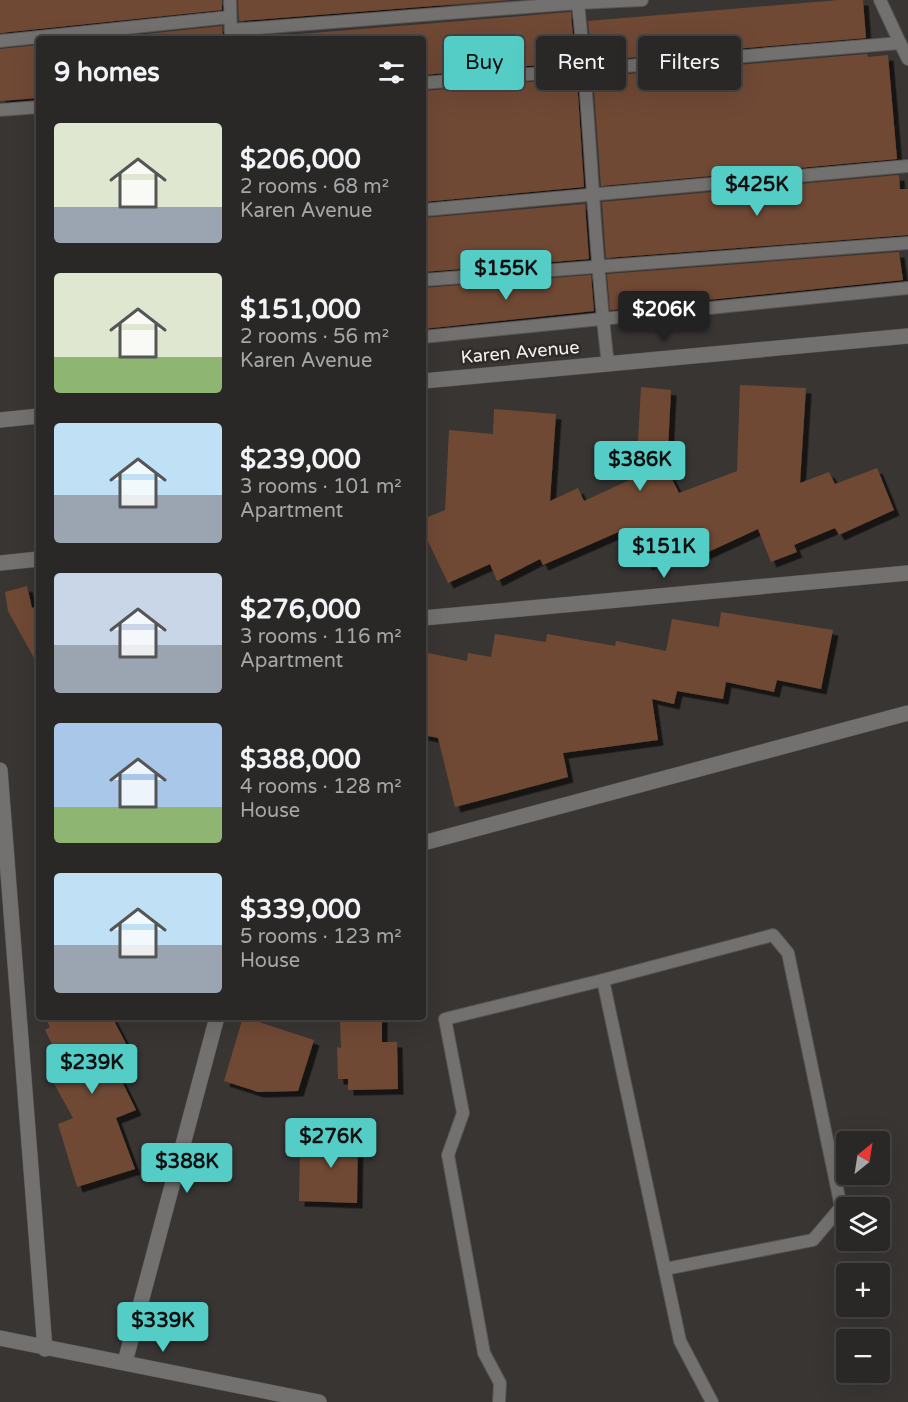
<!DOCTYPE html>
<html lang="en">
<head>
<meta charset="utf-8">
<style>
	:root { --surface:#2a2826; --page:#32302e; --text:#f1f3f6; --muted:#a5a6a7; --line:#464443; --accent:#54cdc6 }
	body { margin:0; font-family:"Varela Round",sans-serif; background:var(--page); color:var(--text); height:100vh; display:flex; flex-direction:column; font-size:22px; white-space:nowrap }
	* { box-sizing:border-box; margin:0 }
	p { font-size:20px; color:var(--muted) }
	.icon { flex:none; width:33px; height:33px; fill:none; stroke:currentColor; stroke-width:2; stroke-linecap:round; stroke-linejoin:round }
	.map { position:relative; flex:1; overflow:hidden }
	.drawer { position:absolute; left:36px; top:36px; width:390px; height:984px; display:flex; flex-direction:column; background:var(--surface); border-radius:6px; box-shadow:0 6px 24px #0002,0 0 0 2px var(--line) }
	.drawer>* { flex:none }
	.hud { position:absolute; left:444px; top:36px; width:374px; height:54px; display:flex; gap:12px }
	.needle { width:39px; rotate:30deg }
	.buttons { position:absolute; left:836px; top:1131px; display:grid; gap:12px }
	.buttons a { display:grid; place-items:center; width:54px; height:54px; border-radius:6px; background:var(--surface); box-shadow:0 6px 24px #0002,0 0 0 2px var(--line); font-size:30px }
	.price { position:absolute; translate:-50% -51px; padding:0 14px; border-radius:6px; background:var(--accent); color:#111; font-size:20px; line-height:39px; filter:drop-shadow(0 2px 3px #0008) }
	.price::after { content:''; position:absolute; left:50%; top:36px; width:18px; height:14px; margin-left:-9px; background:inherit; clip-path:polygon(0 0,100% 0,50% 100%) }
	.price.on { background:#222; color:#fff }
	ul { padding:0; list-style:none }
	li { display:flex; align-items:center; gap:18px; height:150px; padding:0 18px }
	li span { display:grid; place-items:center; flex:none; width:168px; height:120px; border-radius:6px; color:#555 }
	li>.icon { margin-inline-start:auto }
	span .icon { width:72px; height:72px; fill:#fffc; stroke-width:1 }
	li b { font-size:26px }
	h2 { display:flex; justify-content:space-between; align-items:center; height:72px; padding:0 18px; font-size:26px }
	.pill { padding:0 21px; border-radius:6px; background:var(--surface); box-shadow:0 6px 24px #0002,0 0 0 2px var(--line); font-size:21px; line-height:54px }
	.pill.on { background:var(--accent); color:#111 }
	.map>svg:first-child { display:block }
	.building { fill:#704934; filter:url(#shadow) }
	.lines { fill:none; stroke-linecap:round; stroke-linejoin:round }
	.service-casing { stroke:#565351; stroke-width:14 }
	.minor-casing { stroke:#565351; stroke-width:16 }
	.tertiary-casing { stroke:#565351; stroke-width:16 }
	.service { stroke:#737170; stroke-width:12 }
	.minor { stroke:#737170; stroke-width:15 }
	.tertiary { stroke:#737170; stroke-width:15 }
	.labels { text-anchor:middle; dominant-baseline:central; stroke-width:5; stroke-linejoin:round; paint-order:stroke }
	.street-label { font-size:18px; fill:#f4f2f0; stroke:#2e2b29 }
</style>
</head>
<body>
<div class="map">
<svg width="908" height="1402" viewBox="0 0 908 1402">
	<defs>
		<filter id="shadow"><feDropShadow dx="5.5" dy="5.5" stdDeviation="0" flood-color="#0009"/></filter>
	</defs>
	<rect width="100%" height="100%" fill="#383533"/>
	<g class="building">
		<path d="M0,0H222V10L0,33Z"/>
		<path d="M238,0H510L239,21Z"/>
		<path d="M839,0H863L866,38L592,61L588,21Z"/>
		<path d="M571,12L575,62L423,75V39H239Z"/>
		<path d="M222,26L223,39H99Z"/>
		<path d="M39,45V98L0,101V49Z"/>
		<path d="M867,54L868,57L888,55L897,159L601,186L593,77Z"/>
		<path d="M577,78L584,187L423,202V91Z"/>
		<path d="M899,175L900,189H908V235L606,258L602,202Z"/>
		<path d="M585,204L589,259L423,272V218Z"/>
		<path d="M899,252L903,280L610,310L607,274Z"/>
		<path d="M591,275L594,311L423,329V288Z"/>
		<path d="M740,385L806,388L800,483L829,472L835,484L877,468L894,510L839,535L835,528L794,545L797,552L771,562L758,529L691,560L685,547L647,565L629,529L623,530L543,565L540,559L497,581L490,564L448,583L423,531V519L445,510L449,430L493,434L494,409L556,414L550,501L578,488L584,501L636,477L641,387L671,390L667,469L679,493L737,471Z"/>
		<path d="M27,586L32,608L39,605V667L8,611L5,592Z"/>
		<path d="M721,612L833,630L821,689L777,680L774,692L726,682L723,699L677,691L674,704L652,699L658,740L563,753L568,777L455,807L438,738L423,735V652L467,661L468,653L491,657L495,634L546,642L547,634L615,646L616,641L666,651L672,619L719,627Z"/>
		<path d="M45,1017H112L132,1055L114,1065L136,1110L116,1118L135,1169L77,1187L58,1124L73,1118L51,1078L61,1073L57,1065L61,1062L45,1030L50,1027Z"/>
		<path d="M243,1017L314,1040L298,1091L258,1092L224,1081Z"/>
		<path d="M382,1017V1042H397L398,1089L348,1090V1079H338L337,1047L341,1048L340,1019Z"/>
		<path d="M317,1130L358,1131L357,1203L299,1201L300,1152H316Z"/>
	</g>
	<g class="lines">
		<g class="service-casing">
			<g id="service">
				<path d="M230,0L231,39"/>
				<path d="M880,0L900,43"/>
				<path d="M231,30L578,3L577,0"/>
				<path d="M0,41L230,17"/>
				<path d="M423,83L900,43L908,59"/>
				<path d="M0,110L39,107"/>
				<path d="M423,210L908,166"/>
				<path d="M423,280L908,243"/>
				<path d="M423,337L908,288"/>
				<path d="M608,364C593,244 591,123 578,3L642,0"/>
				<path d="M603,980L773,935L788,953L841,1207L813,1240L665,1269"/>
				<path d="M499,1402L500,1383L484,1353L448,1155L463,1113L445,1019L603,980L680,1341L712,1402"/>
			</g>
		</g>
		<g class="minor-casing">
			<g id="minor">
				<path d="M423,381L908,336"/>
				<path d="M0,420L39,416"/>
				<path d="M0,563L39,559"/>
				<path d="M423,618L908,573"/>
				<path d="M0,770L45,1349"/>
				<path d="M423,843L908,713"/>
				<path d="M125,1362L217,1017"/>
			</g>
		</g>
		<g class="tertiary-casing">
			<path id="tertiary" d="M0,1338L319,1402"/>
		</g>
		<use href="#service" class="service"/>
		<use href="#minor" class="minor"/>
		<use href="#tertiary" class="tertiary"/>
	</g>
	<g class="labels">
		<g class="street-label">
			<text transform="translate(520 352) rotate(-5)">Karen Avenue</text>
		</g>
	</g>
</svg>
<div class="buttons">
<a><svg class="needle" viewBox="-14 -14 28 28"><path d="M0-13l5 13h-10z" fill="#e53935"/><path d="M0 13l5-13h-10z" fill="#a5a6a7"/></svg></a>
<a><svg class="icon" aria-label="layers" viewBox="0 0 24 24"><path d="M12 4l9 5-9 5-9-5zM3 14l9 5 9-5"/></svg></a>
<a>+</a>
<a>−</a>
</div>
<b class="price" style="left:757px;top:217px">$425K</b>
<b class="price" style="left:506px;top:301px">$155K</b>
<b class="price on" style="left:664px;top:342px">$206K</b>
<b class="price" style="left:640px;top:492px">$386K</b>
<b class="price" style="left:664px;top:579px">$151K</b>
<b class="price" style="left:92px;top:1095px">$239K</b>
<b class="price" style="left:331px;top:1169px">$276K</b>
<b class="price" style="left:187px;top:1194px">$388K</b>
<b class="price" style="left:163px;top:1353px">$339K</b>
<div class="hud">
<a class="pill on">Buy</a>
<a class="pill">Rent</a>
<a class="pill">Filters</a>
</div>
<section class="drawer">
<h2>9 homes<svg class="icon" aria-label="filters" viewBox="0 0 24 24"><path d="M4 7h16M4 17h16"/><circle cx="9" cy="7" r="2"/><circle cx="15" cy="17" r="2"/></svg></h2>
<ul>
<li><span style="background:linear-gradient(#dfe7d0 70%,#9aa5b1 0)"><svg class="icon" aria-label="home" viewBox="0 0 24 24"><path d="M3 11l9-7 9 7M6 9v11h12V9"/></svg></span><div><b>$206,000</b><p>2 rooms · 68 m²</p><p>Karen Avenue</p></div></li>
<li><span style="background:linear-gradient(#dfe7d0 70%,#8fb573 0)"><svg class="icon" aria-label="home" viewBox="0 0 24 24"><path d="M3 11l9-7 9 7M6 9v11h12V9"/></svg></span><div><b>$151,000</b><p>2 rooms · 56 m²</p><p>Karen Avenue</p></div></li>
<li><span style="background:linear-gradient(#bfe0f5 60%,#9aa5b1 0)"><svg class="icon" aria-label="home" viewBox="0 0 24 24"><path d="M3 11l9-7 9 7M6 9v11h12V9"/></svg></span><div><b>$239,000</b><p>3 rooms · 101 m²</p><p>Apartment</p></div></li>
<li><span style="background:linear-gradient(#c9d6e8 60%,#9aa5b1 0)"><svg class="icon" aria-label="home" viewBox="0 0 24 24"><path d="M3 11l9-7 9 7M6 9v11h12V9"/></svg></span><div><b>$276,000</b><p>3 rooms · 116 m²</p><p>Apartment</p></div></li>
<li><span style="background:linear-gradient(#a9c7e8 70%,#8fb573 0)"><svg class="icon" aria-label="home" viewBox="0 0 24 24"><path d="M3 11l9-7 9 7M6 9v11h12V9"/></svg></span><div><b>$388,000</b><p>4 rooms · 128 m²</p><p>House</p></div></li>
<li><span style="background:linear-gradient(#bfe0f5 60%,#9aa5b1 0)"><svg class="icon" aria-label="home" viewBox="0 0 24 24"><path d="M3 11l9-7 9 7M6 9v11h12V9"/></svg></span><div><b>$339,000</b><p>5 rooms · 123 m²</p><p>House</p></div></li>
</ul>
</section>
</div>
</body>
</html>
